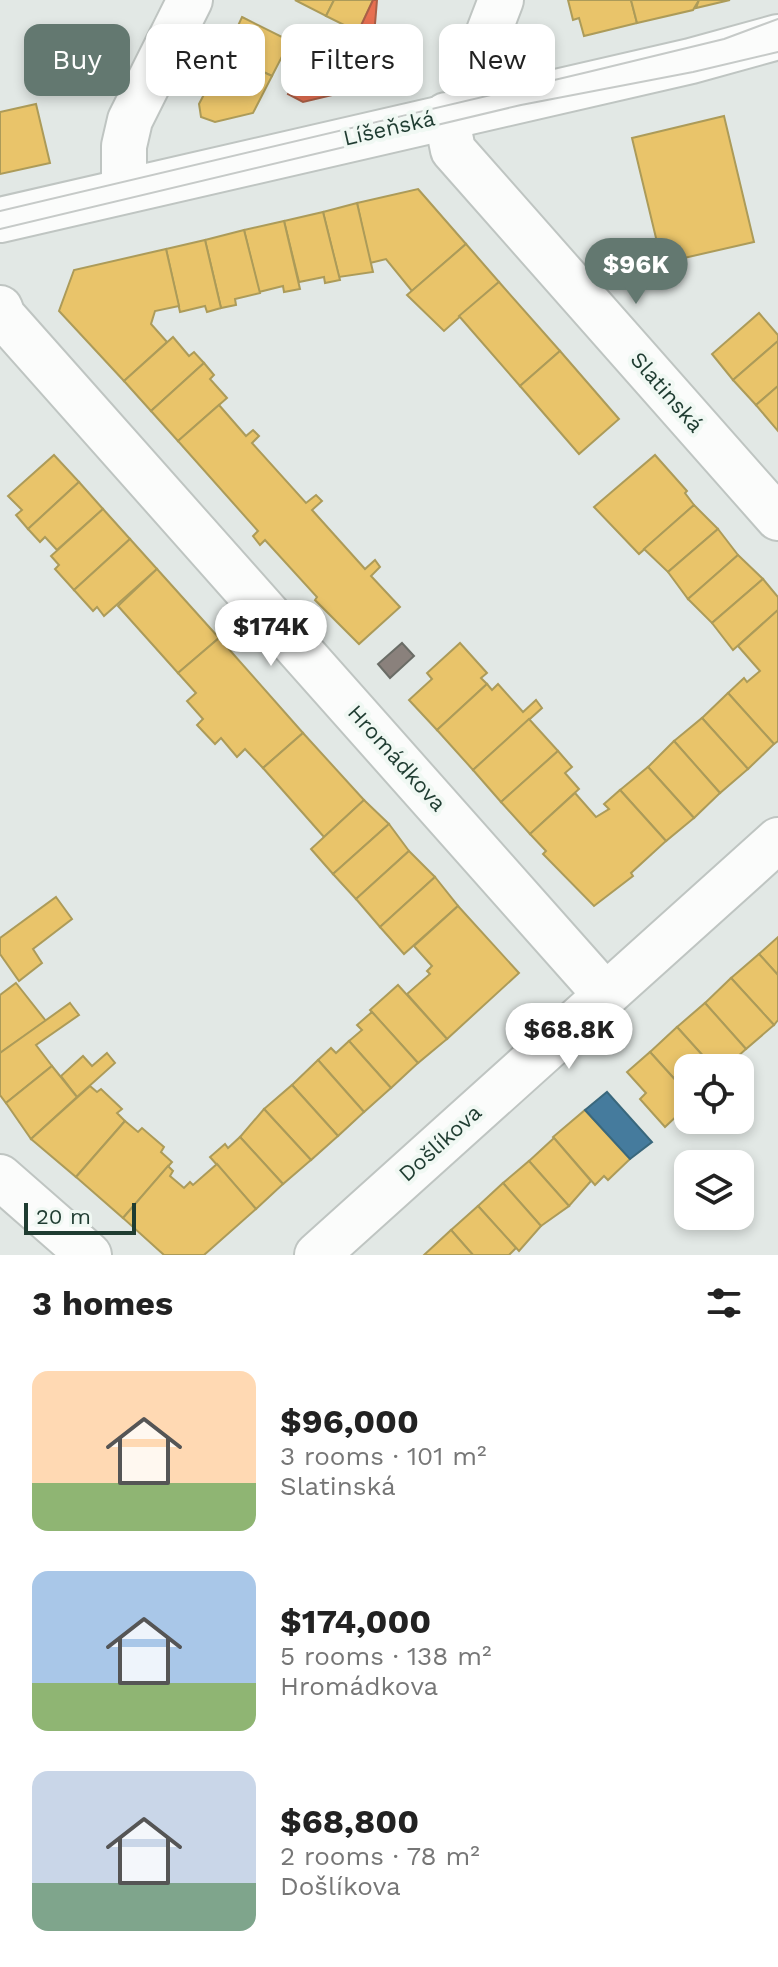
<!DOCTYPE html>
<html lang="en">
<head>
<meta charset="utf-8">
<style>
	:root { --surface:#fff; --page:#f2f2f2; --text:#222; --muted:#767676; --accent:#637870 }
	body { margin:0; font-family:"Work Sans",sans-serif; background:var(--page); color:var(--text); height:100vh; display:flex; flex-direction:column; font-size:30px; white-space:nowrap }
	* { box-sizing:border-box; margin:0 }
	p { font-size:26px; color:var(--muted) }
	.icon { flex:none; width:44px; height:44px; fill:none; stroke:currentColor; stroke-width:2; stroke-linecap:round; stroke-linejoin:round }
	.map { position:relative; height:1255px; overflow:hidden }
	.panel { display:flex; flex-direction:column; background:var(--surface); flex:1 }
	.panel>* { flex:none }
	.top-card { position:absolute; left:24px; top:24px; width:730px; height:72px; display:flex; gap:16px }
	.buttons { position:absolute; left:674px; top:1054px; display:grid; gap:16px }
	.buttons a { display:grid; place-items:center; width:80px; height:80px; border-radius:16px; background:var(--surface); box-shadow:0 4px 12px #0003; font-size:40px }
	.scale { position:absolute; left:24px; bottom:20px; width:112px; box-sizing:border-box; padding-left:8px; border:4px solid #1f3c31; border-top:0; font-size:22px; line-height:28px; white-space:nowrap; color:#1f3c31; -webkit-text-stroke:6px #f0f8f3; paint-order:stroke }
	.price { position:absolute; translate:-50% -68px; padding:0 18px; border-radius:28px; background:#fff; color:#222; font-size:26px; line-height:52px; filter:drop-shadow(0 2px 4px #0008) }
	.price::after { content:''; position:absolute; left:50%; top:48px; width:24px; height:18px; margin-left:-12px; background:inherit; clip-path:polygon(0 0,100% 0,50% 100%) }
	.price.selected { background:var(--accent); color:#fff }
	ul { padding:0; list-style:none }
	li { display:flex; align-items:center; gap:24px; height:200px; padding:0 32px }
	li span { display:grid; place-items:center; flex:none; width:224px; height:160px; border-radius:16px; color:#555 }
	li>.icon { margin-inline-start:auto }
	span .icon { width:96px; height:96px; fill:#fffc; stroke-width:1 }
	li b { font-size:34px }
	h2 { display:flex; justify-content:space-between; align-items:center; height:96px; padding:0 32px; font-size:34px }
	.pill { padding:0 28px; border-radius:16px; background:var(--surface); box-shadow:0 4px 12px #0003; font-size:28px; line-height:72px }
	.pill.selected { background:var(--accent); color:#fff }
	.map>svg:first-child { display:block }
	.homes { fill:#e9c46a; stroke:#ac9b59; stroke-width:2 }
	.shops { fill:#e76f51; stroke:#ab6047; stroke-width:2 }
	.public { fill:#457b9d; stroke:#3a687d; stroke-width:2 }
	.industry { fill:#8a817c; stroke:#6a6c66; stroke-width:2 }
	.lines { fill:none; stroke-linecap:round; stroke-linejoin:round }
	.minor-casing { stroke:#bfc5c2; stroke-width:48 }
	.minor { stroke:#fbfcfb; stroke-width:44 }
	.tram { stroke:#c6cac8; stroke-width:2 }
	.labels { text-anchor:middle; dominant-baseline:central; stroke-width:8; stroke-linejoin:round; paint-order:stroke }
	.street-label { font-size:22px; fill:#1f3c31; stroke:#f0f8f3 }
</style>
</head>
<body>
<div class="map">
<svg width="778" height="1255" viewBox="0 0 778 1255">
	<rect width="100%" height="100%" fill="#e2e8e5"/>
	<g class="homes">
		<path d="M295,0H334L326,16Z"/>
		<path d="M334,0H373L358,32L326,16Z"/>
		<path d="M568,0H631L637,23L584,36L579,18L573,20Z"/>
		<path d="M631,0H699L693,10L637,23Z"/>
		<path d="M699,0H730L696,8Z"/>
		<path d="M242,17L290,41L272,76L225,54Z"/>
		<path d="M225,54L272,76L253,113L215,122L201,117L199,104Z"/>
		<path d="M36,104L50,163L0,174V112Z"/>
		<path d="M724,116L754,242L662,263L632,138Z"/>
		<path d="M418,189L466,244L412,291L386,259L370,263L357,203Z"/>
		<path d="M357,203L373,272L339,277L323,212Z"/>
		<path d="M323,212L340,280L325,283L324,277L299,282L284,221Z"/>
		<path d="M284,221L300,289L284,292L283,286L259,292L244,230Z"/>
		<path d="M244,230L260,293L235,299L236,305L221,308L205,240Z"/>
		<path d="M205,240L221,308L207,312L205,306L180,312L166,249Z"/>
		<path d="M466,244L499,282L444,331L407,295Z"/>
		<path d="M166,249L179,306L155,311L151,324L167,342L124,381L59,311L74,270Z"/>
		<path d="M499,282L560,351L520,386L459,316Z"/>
		<path d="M759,313L778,335V341L733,380L712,354Z"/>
		<path d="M173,337L189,356L194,352L204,363L151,411L124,381Z"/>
		<path d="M778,341V386L756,405L733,380Z"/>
		<path d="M560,351L619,419L579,454L520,386Z"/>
		<path d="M204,363L214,375L210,379L227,398L178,441L151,411Z"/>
		<path d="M778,386V431L756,405Z"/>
		<path d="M219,405L246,436L253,430L259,436L252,443L306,503L316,495L322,501L312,510L365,569L375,560L380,567L371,576L400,607L359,644L315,600L317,597L265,540L260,545L253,536L258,531L178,441Z"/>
		<path d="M54,455L79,482L28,529L16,515L22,510L8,496Z"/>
		<path d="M655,455L687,491L685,493L694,505L639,554L594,507Z"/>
		<path d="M79,482L103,509L57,550L45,537L40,542L28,529Z"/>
		<path d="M694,505L718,529L668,572L644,549Z"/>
		<path d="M103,509L130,539L74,590L55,569L59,565L51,556Z"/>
		<path d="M718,529L738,555L688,599L668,572Z"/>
		<path d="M130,539L157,569L104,616L97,607L93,611L74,590Z"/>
		<path d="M738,555L763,579L712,623L688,599Z"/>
		<path d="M157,569L219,638L178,673L118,606Z"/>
		<path d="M763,579L778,597V610L733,650L712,623Z"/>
		<path d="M778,610V741L774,744L728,693L744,678L747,682L760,671L738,646Z"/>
		<path d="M219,638L303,733L263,768L245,749L237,757L221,738L215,744L197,725L203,719L187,701L196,693L178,673Z"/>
		<path d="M460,643L487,673L481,678L487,684L437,730L409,700L432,679L427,673Z"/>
		<path d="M487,684L492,690L498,684L523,712L536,700L542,708L473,770L437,730Z"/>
		<path d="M728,693L774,744L748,769L702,718Z"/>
		<path d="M702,718L748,769L720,793L674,741Z"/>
		<path d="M529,719L558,751L501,802L473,770Z"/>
		<path d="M303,733L364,800L324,837L263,768Z"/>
		<path d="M674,741L720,793L694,818L648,767Z"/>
		<path d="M558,751L572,767L565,773L579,789L530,834L501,802Z"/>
		<path d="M648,767L694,818L666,841L620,790Z"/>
		<path d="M620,790L666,841L631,873L633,876L594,906L543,854L546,851L530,834L575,793L596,817L609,809L604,804Z"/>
		<path d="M364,800L389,824L333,874L311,849Z"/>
		<path d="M389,824L409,851L356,899L333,874Z"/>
		<path d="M409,851L435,877L380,927L356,899Z"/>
		<path d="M435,877L458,906L404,954L380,927Z"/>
		<path d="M56,897L72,919L33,949L42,963L19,981L0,954V938Z"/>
		<path d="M458,906L519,973L447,1039L407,994L430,974L427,971L432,966L414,946Z"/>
		<path d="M778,937V975L759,954Z"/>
		<path d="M759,954L778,975V1020L774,1025L731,978Z"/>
		<path d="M731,978L774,1025L746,1049L705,1003Z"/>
		<path d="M16,983L46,1021L0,1053V995Z"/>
		<path d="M398,985L447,1039L418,1063L370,1010Z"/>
		<path d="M70,1003L79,1015L36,1045L52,1066L6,1103L0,1095V1053Z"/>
		<path d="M705,1003L746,1049L725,1068H714L677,1027Z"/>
		<path d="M372,1012L418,1063L391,1088L349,1041L362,1030L357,1025Z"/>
		<path d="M677,1027L714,1068H688V1094L650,1052Z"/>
		<path d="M349,1041L391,1088L364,1112L318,1060L331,1048L336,1053Z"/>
		<path d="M650,1052L688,1094V1101L678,1110L681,1112L665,1127L640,1099L646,1093L627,1072Z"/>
		<path d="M107,1053L115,1063L77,1097L61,1076L83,1056L92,1066Z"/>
		<path d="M318,1060L364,1112L338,1136L292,1085Z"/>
		<path d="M52,1066L77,1097L31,1139L6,1103Z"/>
		<path d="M292,1085L338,1136L311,1160L264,1109Z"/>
		<path d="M90,1086L97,1092L101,1089L122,1109L117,1113L125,1121L76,1177L31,1139Z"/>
		<path d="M264,1109L311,1160L283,1184L240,1137Z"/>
		<path d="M585,1110L630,1159L608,1180L604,1176L595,1185L553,1137Z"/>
		<path d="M125,1121L138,1132L142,1128L164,1147L161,1152L172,1162L123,1218L76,1177Z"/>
		<path d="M240,1137L283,1184L256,1209L210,1157L225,1144L228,1148Z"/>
		<path d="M554,1138L591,1181L569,1206L529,1161Z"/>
		<path d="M529,1161L569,1206L541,1226L503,1183Z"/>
		<path d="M217,1164L256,1209L204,1255H164L123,1218L168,1166L173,1171L170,1176L184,1188L190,1182L193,1185Z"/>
		<path d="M503,1183L541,1226L519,1251L478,1206Z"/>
		<path d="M478,1206L516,1248L509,1255H473L451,1230Z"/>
		<path d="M451,1230L473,1255H424Z"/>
	</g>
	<path class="shops" d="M373,0H377L375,24L370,35L408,54L398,75L391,81L303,102L288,94L320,29L363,49L365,36L358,32Z"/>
	<path class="public" d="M607,1092L652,1142L630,1159L585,1110Z"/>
	<path class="industry" d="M402,643L414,656L390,678L378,664Z"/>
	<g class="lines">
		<g class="minor-casing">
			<g id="minor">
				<path d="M490,105L483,47L501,0"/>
				<path d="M446,115L453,150L778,518"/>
				<path d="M124,191V146L130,120L190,0"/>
				<path d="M0,220L691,61L778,37"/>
				<path d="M0,308L3,316L604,993"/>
				<path d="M0,1177L89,1255"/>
				<path d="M317,1255L778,840"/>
			</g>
		</g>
		<use href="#minor" class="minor"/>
		<g class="tram">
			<path d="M0,211L588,72L724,39L778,19"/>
			<path d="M0,229L521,105L693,72L778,52"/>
		</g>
	</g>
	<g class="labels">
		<g class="street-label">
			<text transform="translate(389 128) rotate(-13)">Líšeňská</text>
			<text transform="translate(667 392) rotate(49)">Slatinská</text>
			<text transform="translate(397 758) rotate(48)">Hromádkova</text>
			<text transform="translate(440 1143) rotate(-42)">Došlíkova</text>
		</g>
	</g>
</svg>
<div class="buttons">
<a><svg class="icon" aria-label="locate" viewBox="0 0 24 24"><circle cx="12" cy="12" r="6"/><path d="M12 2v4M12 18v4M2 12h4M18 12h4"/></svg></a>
<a><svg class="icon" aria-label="layers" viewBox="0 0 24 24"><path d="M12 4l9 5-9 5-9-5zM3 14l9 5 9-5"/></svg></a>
</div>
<div class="scale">20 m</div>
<b class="price selected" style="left:636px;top:306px">$96K</b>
<b class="price" style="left:271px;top:668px">$174K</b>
<b class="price" style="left:569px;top:1071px">$68.8K</b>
<div class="top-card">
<a class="pill selected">Buy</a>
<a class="pill">Rent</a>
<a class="pill">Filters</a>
<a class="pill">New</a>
</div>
</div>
<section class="panel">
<h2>3 homes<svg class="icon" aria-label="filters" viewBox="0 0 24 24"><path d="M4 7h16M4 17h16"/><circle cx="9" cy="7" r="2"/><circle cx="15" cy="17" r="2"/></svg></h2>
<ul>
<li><span style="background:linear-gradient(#ffd9b3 70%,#8fb573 0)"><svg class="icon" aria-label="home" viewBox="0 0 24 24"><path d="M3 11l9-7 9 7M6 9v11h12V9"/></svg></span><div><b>$96,000</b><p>3 rooms · 101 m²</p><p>Slatinská</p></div></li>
<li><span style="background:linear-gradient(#a9c7e8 70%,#8fb573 0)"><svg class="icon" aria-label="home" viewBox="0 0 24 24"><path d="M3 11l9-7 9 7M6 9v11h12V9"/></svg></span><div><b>$174,000</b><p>5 rooms · 138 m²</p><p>Hromádkova</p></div></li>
<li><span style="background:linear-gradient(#c9d6e8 70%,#7fa58c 0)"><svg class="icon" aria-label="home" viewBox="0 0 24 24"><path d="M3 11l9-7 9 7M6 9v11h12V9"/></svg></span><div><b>$68,800</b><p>2 rooms · 78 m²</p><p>Došlíkova</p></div></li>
</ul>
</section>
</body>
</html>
